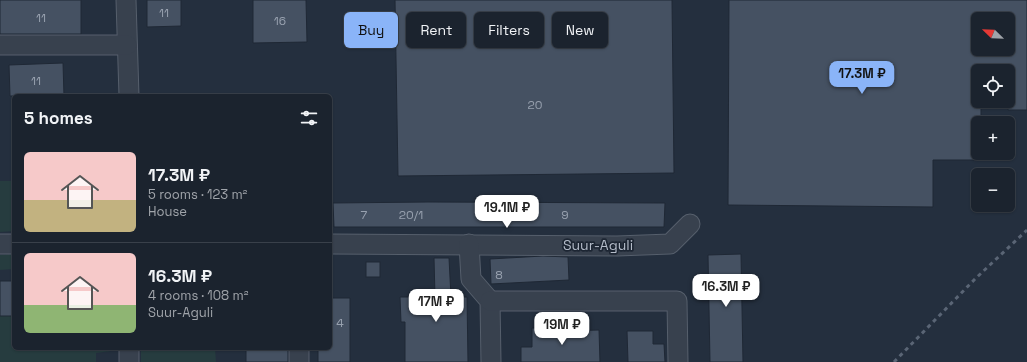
<!DOCTYPE html>
<html lang="en">
<head>
<meta charset="utf-8">
<style>
	:root { --surface:#1b232e; --page:#282f3a; --text:#f1f3f6; --muted:#a0a4aa; --line:#39404a; --accent:#8ab4f8 }
	body { margin:0; font-family:"Space Grotesk",sans-serif; background:var(--page); color:var(--text); height:100vh; display:flex; flex-direction:column; font-size:15px; white-space:nowrap }
	* { box-sizing:border-box; margin:0 }
	p { font-size:13px; color:var(--muted) }
	.icon { flex:none; width:22px; height:22px; fill:none; stroke:currentColor; stroke-width:2; stroke-linecap:round; stroke-linejoin:round }
	.map { position:relative; flex:1; overflow:hidden }
	.panel { position:absolute; left:12px; top:94px; width:320px; height:256px; display:flex; flex-direction:column; background:var(--surface); border-radius:6px; box-shadow:0 1px 3px #0004,0 0 0 1px var(--line) }
	.panel>* { flex:none }
	.guide { position:absolute; left:344px; top:12px; width:380px; height:36px; display:flex; gap:8px }
	.needle { width:26px; rotate:293deg }
	.controls { position:absolute; left:971px; top:12px; display:grid; gap:8px }
	.controls a { display:grid; place-items:center; width:44px; height:44px; border-radius:6px; background:var(--surface); box-shadow:0 1px 3px #0004,0 0 0 1px var(--line); font-size:20px }
	.price { position:absolute; translate:-50% -34px; padding:0 9px; border-radius:8px; background:#fff; color:#222; font-size:13px; line-height:26px; filter:drop-shadow(0 1px 2px #0008) }
	.price::after { content:''; position:absolute; left:50%; top:24px; width:12px; height:9px; margin-left:-6px; background:inherit; clip-path:polygon(0 0,100% 0,50% 100%) }
	.price.selected { background:var(--accent); color:#111 }
	ul { padding:0; list-style:none }
	li { display:flex; align-items:center; gap:12px; height:100px; padding:0 12px }
	li+li { border-top:1px solid var(--line) }
	li span { display:grid; place-items:center; flex:none; width:112px; height:80px; border-radius:6px; color:#555 }
	li>.icon { margin-inline-start:auto }
	span .icon { width:48px; height:48px; fill:#fffc; stroke-width:1 }
	li b { font-size:17px }
	h2 { display:flex; justify-content:space-between; align-items:center; height:48px; padding:0 12px; font-size:17px }
	.tag { padding:0 14px; border-radius:6px; background:var(--surface); box-shadow:0 1px 3px #0004,0 0 0 1px var(--line); font-size:14px; line-height:36px }
	.tag.selected { background:var(--accent); color:#111 }
	.map>svg:first-child { display:block }
	.green { fill:#263c3f }
	.building { fill:#455162; stroke:#1f2835; fill-rule:evenodd }
	.lines { fill:none; stroke-linecap:round; stroke-linejoin:round }
	.minor-casing { stroke:#565f6c; stroke-width:21 }
	.minor { stroke:#38414e; stroke-width:19 }
	.rail { stroke:#5a6575; stroke-width:3; stroke-dasharray:4 4; stroke-linecap:butt }
	.labels { text-anchor:middle; dominant-baseline:central; stroke-width:3.5; stroke-linejoin:round; paint-order:stroke }
	.number-label { font-size:12px; fill:#98a1af }
	.street-label { font-size:14px; fill:#b4bcc9; stroke:#1d2633 }
</style>
</head>
<body>
<div class="map">
<svg width="1027" height="362" viewBox="0 0 1027 362">
	<rect width="100%" height="100%" fill="#242f3e"/>
	<g class="green">
		<path d="M0,181H14V231L0,232Z"/>
		<path d="M14,254V269L0,270V255Z"/>
		<path d="M0,316H14V348H111V351L96,353V362H0Z"/>
		<path d="M141,348H215L216,362H141Z"/>
	</g>
	<g class="building">
		<rect x="0" y="0" width="81" height="34"/>
		<path d="M147,0H181V26L147,27Z"/>
		<path d="M253,0H306L307,42L253,43Z"/>
		<path d="M395,0H672L674,173L398,176Z"/>
		<path d="M729,0H1027V110H1008V71H978V101H981V123H978V160H933V207L728,205ZM978,19H1008V49H978Z"/>
		<path d="M63,63L64,96H10L9,65Z"/>
		<path d="M428,202L665,203L664,227H334L333,203Z"/>
		<path d="M741,254L743,362H710L708,255Z"/>
		<path d="M543,256L568,257L569,280L491,284L490,259Z"/>
		<path d="M434,258H449L451,297H467L468,362H405V322H401L400,297H435Z"/>
		<rect x="366" y="262" width="14" height="15"/>
		<rect x="0" y="281" width="14" height="35"/>
		<path d="M330,298H350V362H318V348H330Z"/>
		<path d="M532,328H558V331L599,330L600,362H521V347H532Z"/>
		<path d="M627,331H653V344H664L665,362H628Z"/>
		<rect x="246" y="348" width="42" height="14"/>
	</g>
	<g class="lines">
		<g class="minor-casing">
			<g id="minor">
				<path d="M126,0L129,96"/>
				<path d="M0,45H127"/>
				<path d="M0,244H14"/>
				<path d="M330,244L617,246L670,244L690,224"/>
				<path d="M469,244L471,279L490,301L491,362"/>
				<path d="M490,301H677L678,362"/>
				<path d="M129,362V348"/>
				<path d="M299,362V348"/>
			</g>
		</g>
		<use href="#minor" class="minor"/>
		<path class="rail" d="M894,362L975,279L1027,230"/>
	</g>
	<g class="labels">
		<g class="number-label">
			<text x="164" y="13">11</text>
			<text x="41" y="18">11</text>
			<text x="280" y="21">16</text>
			<text x="36" y="81">11</text>
			<text x="535" y="105">20</text>
			<text x="364" y="215">7</text>
			<text x="411" y="215">20/1</text>
			<text x="565" y="215">9</text>
			<text x="499" y="275">8</text>
			<text x="340" y="323">4</text>
		</g>
		<g class="street-label">
			<text x="598" y="245">Suur-Aguli</text>
		</g>
	</g>
</svg>
<div class="controls">
<a><svg class="needle" viewBox="-14 -14 28 28"><path d="M0-13l5 13h-10z" fill="#e53935"/><path d="M0 13l5-13h-10z" fill="#a0a4aa"/></svg></a>
<a><svg class="icon" aria-label="locate" viewBox="0 0 24 24"><circle cx="12" cy="12" r="6"/><path d="M12 2v4M12 18v4M2 12h4M18 12h4"/></svg></a>
<a>+</a>
<a>−</a>
</div>
<b class="price selected" style="left:862px;top:95px">17.3M ₽</b>
<b class="price" style="left:507px;top:229px">19.1M ₽</b>
<b class="price" style="left:726px;top:308px">16.3M ₽</b>
<b class="price" style="left:436px;top:323px">17M ₽</b>
<b class="price" style="left:562px;top:346px">19M ₽</b>
<div class="guide">
<a class="tag selected">Buy</a>
<a class="tag">Rent</a>
<a class="tag">Filters</a>
<a class="tag">New</a>
</div>
<section class="panel">
<h2>5 homes<svg class="icon" aria-label="filters" viewBox="0 0 24 24"><path d="M4 7h16M4 17h16"/><circle cx="9" cy="7" r="2"/><circle cx="15" cy="17" r="2"/></svg></h2>
<ul>
<li><span style="background:linear-gradient(#f6c9c9 60%,#c2b280 0)"><svg class="icon" aria-label="home" viewBox="0 0 24 24"><path d="M3 11l9-7 9 7M6 9v11h12V9"/></svg></span><div><b>17.3M ₽</b><p>5 rooms · 123 m²</p><p>House</p></div></li>
<li><span style="background:linear-gradient(#f6c9c9 65%,#8fb573 0)"><svg class="icon" aria-label="home" viewBox="0 0 24 24"><path d="M3 11l9-7 9 7M6 9v11h12V9"/></svg></span><div><b>16.3M ₽</b><p>4 rooms · 108 m²</p><p>Suur-Aguli</p></div></li>
</ul>
</section>
</div>
</body>
</html>
